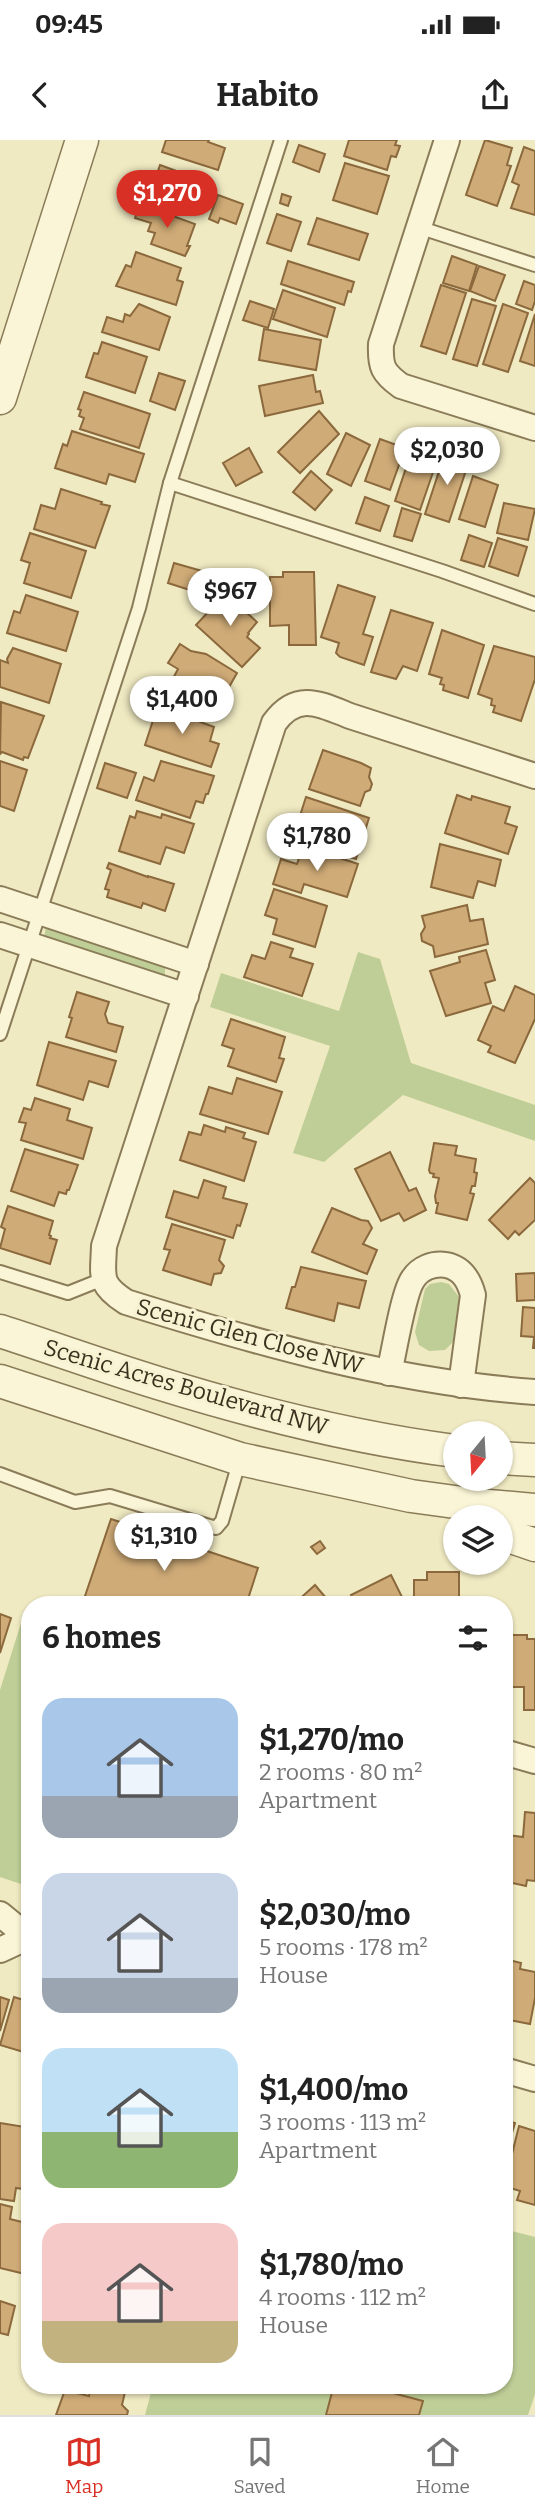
<!DOCTYPE html>
<html lang="en">
<head>
<meta charset="utf-8">
<style>
	:root { --surface:#fff; --page:#f2f2f2; --text:#222; --muted:#767676; --line:#e0e0e0; --accent:#d93025 }
	body { margin:0; font-family:Bitter,serif; background:var(--page); color:var(--text); height:100vh; display:flex; flex-direction:column; font-size:26px; white-space:nowrap }
	* { box-sizing:border-box; margin:0 }
	p { font-size:23px; color:var(--muted) }
	.icon { flex:none; width:38px; height:38px; fill:none; stroke:currentColor; stroke-width:2; stroke-linecap:round; stroke-linejoin:round }
	.map { position:relative; flex:1; overflow:hidden }
	.details { position:absolute; left:21px; top:1456px; width:492px; height:798px; display:flex; flex-direction:column; background:var(--surface); border-radius:28px; box-shadow:0 2px 5px #0004 }
	.details>* { flex:none }
	.needle { width:46px; rotate:198deg }
	.fabs { position:absolute; left:443px; top:1281px; display:grid; gap:14px }
	.fabs a { display:grid; place-items:center; width:70px; height:70px; border-radius:50%; background:var(--surface); box-shadow:0 2px 5px #0004; font-size:35px }
	.price { position:absolute; translate:-50% -60px; padding:0 16px; border-radius:24px; background:#fff; color:#222; font-size:23px; line-height:46px; filter:drop-shadow(0 2px 4px #0008) }
	.price::after { content:''; position:absolute; left:50%; top:42px; width:21px; height:16px; margin-left:-10px; background:inherit; clip-path:polygon(0 0,100% 0,50% 100%) }
	.price.active { background:var(--accent); color:#fff }
	ul { padding:0; list-style:none }
	li { display:flex; align-items:center; gap:21px; height:175px; padding:0 21px }
	li span { display:grid; place-items:center; flex:none; width:196px; height:140px; border-radius:21px; color:#555 }
	li>.icon { margin-inline-start:auto }
	span .icon { width:84px; height:84px; fill:#fffc; stroke-width:1 }
	li b { font-size:30px }
	h2 { display:flex; justify-content:space-between; align-items:center; height:84px; padding:0 21px; font-size:30px }
	.status { display:flex; justify-content:space-between; align-items:center; height:49px; padding:0 35px; background:var(--surface); direction:ltr }
	.status svg { height:19px; fill:currentColor }
	header { display:flex; justify-content:space-between; align-items:center; height:91px; padding:0 21px; background:var(--surface); font-size:32px; font-weight:700 }
	.tab-bar { display:flex; justify-content:space-around; align-items:center; height:98px; border-top:2px solid var(--line); background:var(--surface); font-size:19px; color:var(--muted) }
	.tab-bar a { display:grid; justify-items:center; gap:4px }
	.tab-bar .active { color:var(--accent) }
	.map>svg:first-child { display:block }
	.green { fill:#bece96 }
	.building { fill:#cfab77; stroke:#8b693d; stroke-width:2 }
	.lines { fill:none; stroke-linecap:round; stroke-linejoin:round }
	.service-casing { stroke:#8b7c59; stroke-width:16 }
	.minor-casing { stroke:#8b7c59; stroke-width:28 }
	.tertiary-casing { stroke:#8b7c59; stroke-width:35 }
	.service { stroke:#faf5d6; stroke-width:12 }
	.minor { stroke:#faf5d6; stroke-width:24 }
	.tertiary { stroke:#faf5d6; stroke-width:32 }
	.labels { text-anchor:middle; dominant-baseline:central; stroke-width:6; stroke-linejoin:round; paint-order:stroke }
	.street-label { font-size:23px; fill:#3a301d; stroke:#f7f2d2 }
</style>
</head>
<body>
<div class="status"><b>09:45</b><svg viewBox="0 0 49 12"><path d="M0 12V9h3v3zM5 12V6h3v6zM10 12V3h3v9zM15 12V0h3v12zM26 1h20v11H26zM47 4h2v5h-2z"/></svg></div>
<header><svg class="icon" aria-label="back" viewBox="0 0 24 24"><path d="M15 5l-7 7 7 7"/></svg>Habito<svg class="icon" aria-label="share" viewBox="0 0 24 24"><path d="M12 15V3M7 8l5-5 5 5M5 13v7h14v-7"/></svg></header>
<div class="map">
<svg width="535" height="2275" viewBox="0 0 535 2275">
	<rect width="100%" height="100%" fill="#f0eac2"/>
	<g class="green">
		<path d="M46,787L165,826V835L162,836L44,797Z"/>
		<path d="M358,812L380,819L411,923L535,965V1001L403,955L324,1022L293,1013L330,906L210,867L221,833L339,871Z"/>
		<path d="M441,1142L449,1144L459,1157L453,1202L445,1210L429,1211L419,1205L415,1192L425,1149L430,1144Z"/>
		<path d="M22,1480L30,1483V1717L21,1744L0,1737V1550Z"/>
		<path d="M504,2089L535,2097V2254L528,2275H145L153,2245H504Z"/>
	</g>
	<g class="building">
		<path d="M166,0H209L208,2L225,8L218,30L162,12Z"/>
		<path d="M349,0H397L395,5L400,6L396,17L391,16L387,30L344,16Z"/>
		<path d="M485,0L512,8L507,25L511,26L497,66L466,55Z"/>
		<path d="M299,5L325,14L319,32L293,22Z"/>
		<path d="M524,7L535,11V75L511,68L519,45L512,42Z"/>
		<path d="M345,23L389,36L377,74L333,60Z"/>
		<path d="M160,25L207,42L194,75L152,60L157,47L153,46Z"/>
		<path d="M282,54L291,57L288,66L280,63Z"/>
		<path d="M218,55L243,64L236,84L220,78L218,83L209,79Z"/>
		<path d="M140,64L195,84L187,106H190L185,116L151,104L155,93L148,91L151,83L135,78Z"/>
		<path d="M277,74L301,82L291,111L267,103Z"/>
		<path d="M317,78L368,94L359,120L308,104Z"/>
		<path d="M136,112L181,128L177,140L183,142L176,165L116,146L126,125L131,127Z"/>
		<path d="M452,116L477,125L469,151L443,143Z"/>
		<path d="M288,121L354,142L351,152L348,151L344,165L281,144Z"/>
		<path d="M479,126L505,135L495,161L470,151Z"/>
		<path d="M524,141L535,145V161L532,170L516,164Z"/>
		<path d="M441,145L466,153L446,214L421,206Z"/>
		<path d="M283,150L335,168L327,197L273,179Z"/>
		<path d="M472,159L496,166L477,226L453,219Z"/>
		<path d="M250,161L274,169L268,188L243,180Z"/>
		<path d="M139,164L170,177L159,210L102,192L107,177L123,182L125,174L130,176Z"/>
		<path d="M503,164L528,173L508,232L483,224Z"/>
		<path d="M535,174V226L520,221Z"/>
		<path d="M264,189L321,200L316,230L259,220Z"/>
		<path d="M102,202L147,217L135,253L86,237L94,213L98,214Z"/>
		<path d="M159,233L185,241L175,270L150,261Z"/>
		<path d="M313,235L316,252L320,251L323,263L265,276L259,246Z"/>
		<path d="M84,252L150,274L139,308L80,289L84,278L79,276L81,270L78,269Z"/>
		<path d="M319,271L339,294L300,333L278,312Z"/>
		<path d="M72,291L144,314L135,342L109,334L106,344L55,328L63,304L67,306Z"/>
		<path d="M346,293L370,305L351,346L327,334Z"/>
		<path d="M380,299L405,308L390,350L365,341Z"/>
		<path d="M415,301L441,309L420,370L395,361Z"/>
		<path d="M249,308L262,332L236,346L223,323Z"/>
		<path d="M445,313L470,318L449,382L425,374Z"/>
		<path d="M311,331L332,350L315,370L293,352Z"/>
		<path d="M473,336L498,345L485,387L459,379Z"/>
		<path d="M61,349L102,362L101,364L110,366L95,408L34,389L41,365L55,369Z"/>
		<path d="M365,357L389,366L380,391L356,383Z"/>
		<path d="M504,363L535,369L528,400L497,393Z"/>
		<path d="M402,368L421,374L412,401L394,396Z"/>
		<path d="M30,393L86,411L71,458L24,443L30,423L21,420Z"/>
		<path d="M469,395L492,403L484,427L461,420Z"/>
		<path d="M498,398L527,407L518,436L489,426Z"/>
		<path d="M174,423L202,431L196,452L168,443Z"/>
		<path d="M283,432H314L316,505H289V485L270,486V437H283Z"/>
		<path d="M338,445L375,457L363,494L373,497L364,525L340,517L336,513L339,503L321,497Z"/>
		<path d="M222,450L257,482L248,493L249,494L247,497L260,508L242,527L196,485L211,469L208,466Z"/>
		<path d="M26,455L78,472L66,511L7,493L14,471L20,473Z"/>
		<path d="M391,470L433,483L417,531L403,526L396,539L371,532Z"/>
		<path d="M442,490L484,505L468,558L443,550L444,545L440,544L442,538L429,534Z"/>
		<path d="M180,504L191,511L206,514L237,533L224,556L215,552L210,564L205,568L169,546L178,529L168,523Z"/>
		<path d="M494,506L535,517V539L521,581L493,572L495,566L491,565L492,559L478,554Z"/>
		<path d="M13,508L61,524L49,563L0,547V520L8,523L7,519Z"/>
		<path d="M1,562L44,576L28,618L24,617L23,620L2,612L0,614Z"/>
		<path d="M158,565L201,579L200,582L214,587L210,601L219,604L211,627L145,605Z"/>
		<path d="M323,610L361,623L371,628L369,637L372,644L370,650L365,652L360,666L309,649Z"/>
		<path d="M0,621L27,630L14,671L0,666Z"/>
		<path d="M161,621L214,636L208,654H206L203,663L196,661L190,678L136,660L144,637L154,641Z"/>
		<path d="M105,623L136,633L127,658L97,648Z"/>
		<path d="M457,655L471,660L472,656L510,667L505,683L517,687L508,714L445,693Z"/>
		<path d="M306,657L369,678L356,719L324,709L325,705L306,699L309,689L297,685Z"/>
		<path d="M137,671L161,678L162,674L194,684L184,713L166,707L160,724L119,711L130,676L135,678Z"/>
		<path d="M440,704L501,720L495,746L478,741L473,758L431,747Z"/>
		<path d="M303,706L358,724L347,757L304,744L301,753L273,744L281,719L297,724Z"/>
		<path d="M109,723L148,737V736L174,744L165,771L143,763L141,768L107,757L109,750L105,749L111,730L107,728Z"/>
		<path d="M274,749L327,766L315,807L273,794L277,779L265,775Z"/>
		<path d="M467,765L470,781L483,779L488,804L435,817L433,806L422,801L421,794L425,787L422,776Z"/>
		<path d="M271,802L293,809L290,817L313,824L302,856L244,837L252,815L265,819Z"/>
		<path d="M486,810L495,840L485,843L491,863L446,876L430,831L460,822L459,817Z"/>
		<path d="M515,846L535,855V879L515,923L488,912L491,906L478,900L493,866L504,871Z"/>
		<path d="M77,852L109,862L105,874L108,883L123,887L116,912L66,897L72,878L69,877Z"/>
		<path d="M231,879L285,897L279,918L284,919L276,942L228,926L234,909L222,905Z"/>
		<path d="M49,902L116,921L108,947L89,941L83,960L37,945Z"/>
		<path d="M237,938L282,952L268,994L200,974L209,947L232,954Z"/>
		<path d="M35,958L70,969L67,980L92,988L83,1019L21,1000L26,983L19,982L24,968L31,970Z"/>
		<path d="M204,985L225,992L226,987L245,993L243,998L256,1002L244,1041L180,1020L189,992L201,995Z"/>
		<path d="M434,1003L457,1006L455,1015L476,1019L474,1032L477,1033L475,1046H472L470,1053L474,1054L467,1080L436,1073L438,1063H436L435,1056L439,1038L433,1037L434,1034L430,1033L429,1030Z"/>
		<path d="M25,1009L78,1025L69,1050H67L66,1054L59,1052L54,1066L11,1051Z"/>
		<path d="M390,1012L409,1051L416,1048L426,1070L404,1081L399,1073L381,1081L355,1029Z"/>
		<path d="M530,1038L535,1043V1080L519,1095L515,1091L508,1099L489,1080Z"/>
		<path d="M204,1040L226,1047L223,1058L247,1064L240,1086L237,1085L233,1098L166,1077L174,1051L198,1058Z"/>
		<path d="M8,1066L53,1081L49,1095L51,1096L50,1098L57,1100L50,1124L0,1108L5,1089L1,1087Z"/>
		<path d="M332,1068L361,1080L368,1081L372,1088L363,1104L377,1110L367,1134L312,1112Z"/>
		<path d="M172,1084L225,1100L219,1120L224,1126L221,1133L214,1134L211,1145L163,1130L170,1110L164,1109Z"/>
		<path d="M301,1127L366,1141L359,1168L338,1163L334,1181L286,1168L292,1147H295Z"/>
		<path d="M535,1133V1160L517,1161L516,1134Z"/>
		<path d="M523,1167L535,1168V1208H533L534,1197L521,1196Z"/>
		<path d="M111,1379L258,1428L246,1465H82Z"/>
		<path d="M320,1401L325,1408L317,1414L311,1407Z"/>
		<path d="M427,1432H459V1465H414V1440H427Z"/>
		<path d="M391,1435L406,1465H356L351,1455Z"/>
		<path d="M315,1445L332,1465H293Z"/>
		<path d="M0,1474L11,1478L0,1513Z"/>
		<path d="M511,1495H527V1499H535V1570H524V1547H510V1539H507L508,1499H511Z"/>
		<path d="M525,1672L535,1673V1741L527,1740L526,1746L504,1741L508,1695L523,1697Z"/>
		<path d="M505,1819L521,1823L520,1829L535,1832V1858L530,1884L504,1879Z"/>
		<path d="M0,1857L9,1860L0,1891Z"/>
		<path d="M14,1857L30,1862V1914L0,1905Z"/>
		<path d="M504,1979L515,1983L504,2019Z"/>
		<path d="M0,1983L25,1987L23,1999L30,2000V2050L16,2048L14,2061L0,2059Z"/>
		<path d="M519,1986L535,1991V2065L517,2060L520,2051L504,2046Z"/>
		<path d="M0,2064L12,2067L10,2079L30,2084V2111L25,2134L0,2128Z"/>
		<path d="M0,2161L15,2166L8,2195L0,2193Z"/>
		<path d="M91,2245L125,2252L122,2265L128,2271L127,2275H56L65,2250L89,2256Z"/>
		<path d="M334,2245H375L374,2248L423,2261L419,2275H326Z"/>
	</g>
	<g class="lines">
		<g class="service-casing">
			<g id="service">
				<path d="M418,87L535,125"/>
				<path d="M170,343L442,431L535,464"/>
				<path d="M0,894L139,468L170,343L281,0"/>
				<path d="M0,1132L68,1153L103,1139"/>
				<path d="M0,1334L75,1362L110,1356L216,1388L222,1381L240,1319"/>
			</g>
		</g>
		<g class="minor-casing">
			<g id="minor">
				<path d="M447,0L381,204C380,227 383,233 401,246L535,288"/>
				<path d="M535,636L350,576C320,564 297,551 274,583L104,1106C103,1137 98,1144 126,1162C261,1204 394,1242 535,1252"/>
				<path d="M0,759L196,824"/>
				<path d="M0,795L186,856"/>
				<path d="M389,1233C394,1213 403,1153 413,1139C420,1128 433,1123 446,1125C462,1128 469,1140 473,1155L461,1245"/>
				<path d="M504,1612L535,1621"/>
				<path d="M0,1774L28,1797L0,1810"/>
				<path d="M504,1930L535,1939"/>
			</g>
		</g>
		<g class="tertiary-casing">
			<g id="tertiary">
				<path d="M0,258L82,0"/>
				<path d="M0,1191C53,1208 105,1227 158,1243C255,1273 354,1298 455,1311"/>
				<path d="M0,1241L240,1319L411,1356L477,1365L535,1370"/>
				<path d="M500,1318L535,1320"/>
				<path d="M500,1393L535,1405"/>
			</g>
		</g>
		<use href="#service" class="service"/>
		<use href="#minor" class="minor"/>
		<use href="#tertiary" class="tertiary"/>
	</g>
	<g class="labels">
		<g class="street-label">
			<text transform="translate(250 1196) rotate(15)">Scenic Glen Close NW</text>
			<text transform="translate(186 1247) rotate(16)">Scenic Acres Boulevard NW</text>
		</g>
	</g>
</svg>
<div class="fabs">
<a><svg class="needle" viewBox="-14 -14 28 28"><path d="M0-13l5 13h-10z" fill="#e53935"/><path d="M0 13l5-13h-10z" fill="#767676"/></svg></a>
<a><svg class="icon" aria-label="layers" viewBox="0 0 24 24"><path d="M12 4l9 5-9 5-9-5zM3 14l9 5 9-5"/></svg></a>
</div>
<b class="price active" style="left:167px;top:90px">$1,270</b>
<b class="price" style="left:447px;top:347px">$2,030</b>
<b class="price" style="left:230px;top:488px">$967</b>
<b class="price" style="left:182px;top:596px">$1,400</b>
<b class="price" style="left:317px;top:733px">$1,780</b>
<b class="price" style="left:164px;top:1433px">$1,310</b>
<section class="details">
<h2>6 homes<svg class="icon" aria-label="filters" viewBox="0 0 24 24"><path d="M4 7h16M4 17h16"/><circle cx="9" cy="7" r="2"/><circle cx="15" cy="17" r="2"/></svg></h2>
<ul>
<li><span style="background:linear-gradient(#a9c7e8 70%,#9aa5b1 0)"><svg class="icon" aria-label="home" viewBox="0 0 24 24"><path d="M3 11l9-7 9 7M6 9v11h12V9"/></svg></span><div><b>$1,270/mo</b><p>2 rooms · 80 m²</p><p>Apartment</p></div></li>
<li><span style="background:linear-gradient(#c9d6e8 75%,#9aa5b1 0)"><svg class="icon" aria-label="home" viewBox="0 0 24 24"><path d="M3 11l9-7 9 7M6 9v11h12V9"/></svg></span><div><b>$2,030/mo</b><p>5 rooms · 178 m²</p><p>House</p></div></li>
<li><span style="background:linear-gradient(#bfe0f5 60%,#8fb573 0)"><svg class="icon" aria-label="home" viewBox="0 0 24 24"><path d="M3 11l9-7 9 7M6 9v11h12V9"/></svg></span><div><b>$1,400/mo</b><p>3 rooms · 113 m²</p><p>Apartment</p></div></li>
<li><span style="background:linear-gradient(#f6c9c9 70%,#c2b280 0)"><svg class="icon" aria-label="home" viewBox="0 0 24 24"><path d="M3 11l9-7 9 7M6 9v11h12V9"/></svg></span><div><b>$1,780/mo</b><p>4 rooms · 112 m²</p><p>House</p></div></li>
</ul>
</section>
</div>
<nav class="tab-bar">
<a class="active"><svg class="icon" aria-label="map" viewBox="0 0 24 24"><path d="M3 6l6-2 6 2 6-2v14l-6 2-6-2-6 2zM9 4v14M15 6v14"/></svg>Map</a>
<a><svg class="icon" aria-label="saved" viewBox="0 0 24 24"><path d="M7 4h10v16l-5-4-5 4z"/></svg>Saved</a>
<a><svg class="icon" aria-label="home" viewBox="0 0 24 24"><path d="M3 11l9-7 9 7M6 9v11h12V9"/></svg>Home</a>
</nav>
</body>
</html>
